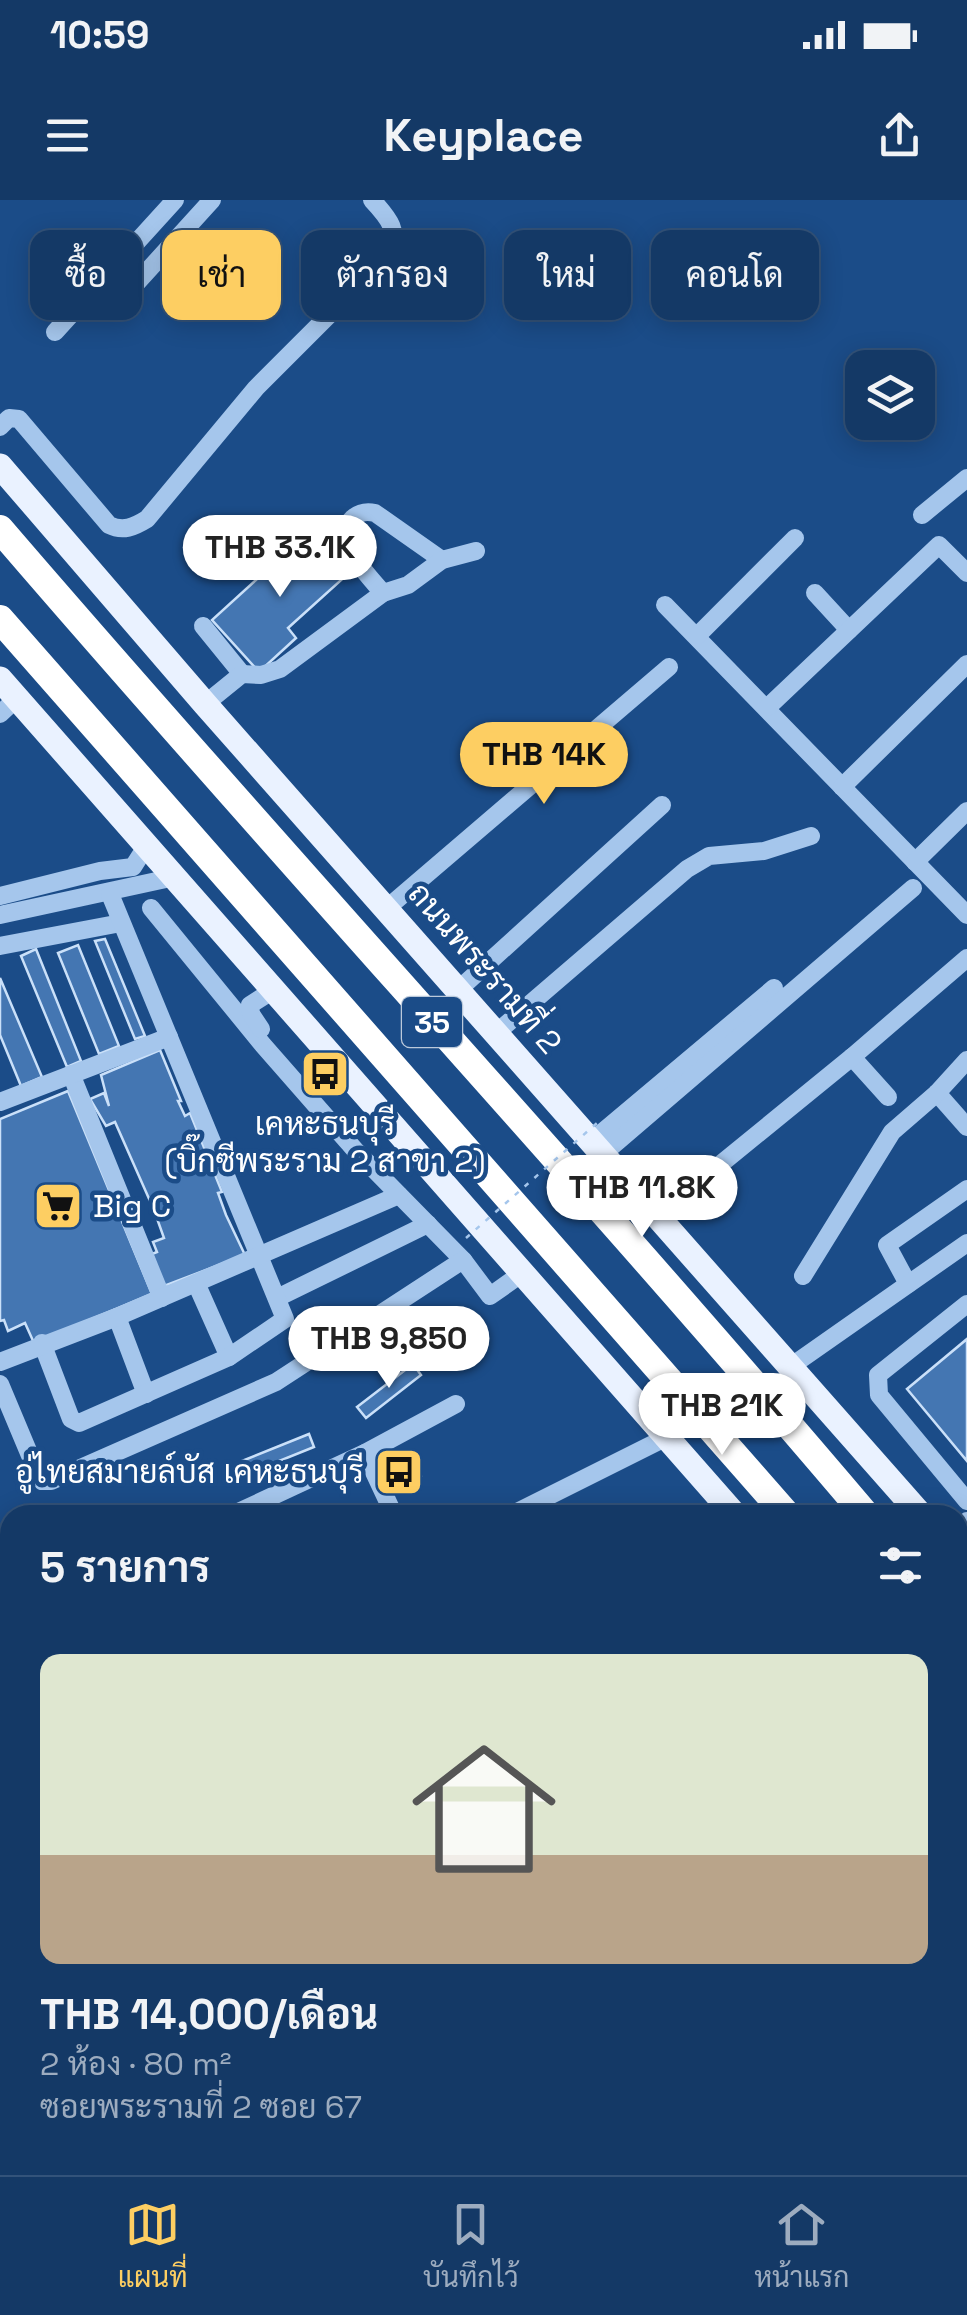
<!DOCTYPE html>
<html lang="th">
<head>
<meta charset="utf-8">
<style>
	:root { --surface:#143966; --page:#1d406c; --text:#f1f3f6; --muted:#9dacbf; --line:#33537a; --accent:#fdce62 }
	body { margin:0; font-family:"Space Grotesk",Sarabun,sans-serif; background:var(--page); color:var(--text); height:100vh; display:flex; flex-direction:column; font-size:38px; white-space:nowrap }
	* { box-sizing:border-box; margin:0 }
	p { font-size:32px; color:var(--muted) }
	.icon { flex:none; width:55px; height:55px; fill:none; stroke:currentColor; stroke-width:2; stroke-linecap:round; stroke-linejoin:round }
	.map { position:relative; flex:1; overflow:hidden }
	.sheet { position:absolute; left:0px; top:1305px; width:968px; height:670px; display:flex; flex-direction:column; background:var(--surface); border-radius:30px 30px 0 0; box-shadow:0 5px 25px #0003,0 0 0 2px var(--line) }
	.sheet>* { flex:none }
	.banner { position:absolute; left:30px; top:30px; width:908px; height:90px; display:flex; gap:20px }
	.fabs { position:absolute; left:845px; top:150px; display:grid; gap:20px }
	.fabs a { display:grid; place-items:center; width:90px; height:90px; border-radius:20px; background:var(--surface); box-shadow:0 5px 25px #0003,0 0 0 2px var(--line); font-size:50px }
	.price { position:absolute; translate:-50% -85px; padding:0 22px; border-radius:35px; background:#fff; color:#222; font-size:32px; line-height:65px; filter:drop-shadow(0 2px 5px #0008) }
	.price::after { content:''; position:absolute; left:50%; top:60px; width:30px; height:22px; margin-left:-15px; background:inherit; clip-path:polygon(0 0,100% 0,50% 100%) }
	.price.selected { background:var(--accent); color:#111 }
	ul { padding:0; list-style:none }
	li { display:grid; align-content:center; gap:20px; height:530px; padding:0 40px }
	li+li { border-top:2px solid var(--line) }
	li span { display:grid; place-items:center; height:310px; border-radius:20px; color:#555 }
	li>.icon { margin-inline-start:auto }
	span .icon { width:180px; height:180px; fill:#fffc; stroke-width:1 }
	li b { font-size:42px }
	h2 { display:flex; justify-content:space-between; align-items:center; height:120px; padding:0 40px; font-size:42px }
	.tag { padding:0 35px; border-radius:20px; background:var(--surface); box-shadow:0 5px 25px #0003,0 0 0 2px var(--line); font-size:35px; line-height:90px }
	.tag.selected { background:var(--accent); color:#111 }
	.status { display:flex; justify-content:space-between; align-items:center; height:70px; padding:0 50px; background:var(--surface); direction:ltr }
	.status svg { height:28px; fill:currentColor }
	header { display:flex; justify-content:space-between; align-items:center; height:130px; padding:0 40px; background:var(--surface); font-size:45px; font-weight:600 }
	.tab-bar { display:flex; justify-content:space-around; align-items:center; height:140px; border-top:2px solid var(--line); background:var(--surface); font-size:28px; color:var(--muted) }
	.tab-bar a { display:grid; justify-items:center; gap:5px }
	.tab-bar .selected { color:var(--accent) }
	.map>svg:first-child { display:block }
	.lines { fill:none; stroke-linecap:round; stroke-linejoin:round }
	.canal { stroke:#3e628e; stroke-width:15 }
	.building { fill:#4476b2; stroke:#cae0f9; stroke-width:2.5 }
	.minor { stroke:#a5c6ec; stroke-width:18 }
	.major { stroke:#eaf2ff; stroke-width:25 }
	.highway { stroke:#fff; stroke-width:28 }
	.path-bridge { stroke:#a5c6ec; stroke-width:2.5; stroke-dasharray:5 8; stroke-linecap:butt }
	.labels { text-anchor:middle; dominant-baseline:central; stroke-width:9; stroke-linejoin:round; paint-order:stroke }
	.shield { fill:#1b4c88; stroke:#bbc9db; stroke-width:2.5 }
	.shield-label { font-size:30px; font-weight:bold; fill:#fff }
	.street-label { font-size:32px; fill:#fff; stroke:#1b4c88 }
	.poi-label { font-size:32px; fill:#fff; stroke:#1b4c88 }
</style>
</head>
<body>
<div class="status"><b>10:59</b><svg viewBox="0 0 49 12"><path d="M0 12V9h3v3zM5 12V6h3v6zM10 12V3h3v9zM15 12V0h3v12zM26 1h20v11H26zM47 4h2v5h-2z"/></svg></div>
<header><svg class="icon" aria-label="menu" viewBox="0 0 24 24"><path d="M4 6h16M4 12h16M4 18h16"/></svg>Keyplace<svg class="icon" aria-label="share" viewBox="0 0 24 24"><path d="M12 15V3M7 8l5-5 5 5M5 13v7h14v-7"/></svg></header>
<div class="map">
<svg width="967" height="1975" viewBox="0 0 967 1975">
	<rect width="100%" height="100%" fill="#1b4c88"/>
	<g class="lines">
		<g class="canal">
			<path d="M958,1757L967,1745"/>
			<path d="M795,1975L806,1965"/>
		</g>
	</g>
	<g class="building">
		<path d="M311,330L349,373L288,428L296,438L259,472L212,420Z"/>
		<path d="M105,739L145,836L135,839L95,741Z"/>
		<path d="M78,745L119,846L99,854L58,753Z"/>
		<path d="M36,749L81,861L67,867L21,756Z"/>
		<path d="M0,778L42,877L21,886L0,835Z"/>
		<path d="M160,850L181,901H178L185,916L190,913L222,992L218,993L226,1015L245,1055L164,1086L152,1054L157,1052L153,1042L164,1038L154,1010L115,922L106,926L90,899L104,893L109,906L101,875Z"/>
		<path d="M68,891L152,1094L34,1143L25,1123L8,1131L4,1120L0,1121V919Z"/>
		<path d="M967,1139V1261L907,1189Z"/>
		<path d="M413,1164L421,1175L366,1218L357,1207Z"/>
		<path d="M309,1234L314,1247L247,1274L242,1261Z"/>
		<path d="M411,1252L421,1276L400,1286L390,1261Z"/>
	</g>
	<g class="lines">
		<g class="minor">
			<path d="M113,109L212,0"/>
			<path d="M55,132L175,0"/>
			<path d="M0,227L9,218L19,219L109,325C123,332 134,327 147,319L256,188L388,56C402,33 388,17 372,0"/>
			<path d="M922,315L967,278"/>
			<path d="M383,393C369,376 330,339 353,318C360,312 366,311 375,313L442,360"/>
			<path d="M815,393L849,430"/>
			<path d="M665,405L967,715"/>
			<path d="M203,426L242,474"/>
			<path d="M698,435L795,338"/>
			<path d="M205,504L242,474L261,475L280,469L383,393L408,385L442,360L476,351"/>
			<path d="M768,507L939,345L967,373"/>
			<path d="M0,514L17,498"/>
			<path d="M842,587L967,464"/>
			<path d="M915,662L967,611"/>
			<path d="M0,696L100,671L133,667L147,645"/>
			<path d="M151,708L263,845L355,950L463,1060"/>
			<path d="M386,709L669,467"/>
			<path d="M0,715L175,677"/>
			<path d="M0,746L121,723"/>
			<path d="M457,791L662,605"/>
			<path d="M261,829L251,814L250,805L272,791"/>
			<path d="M495,834L687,669L709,656L764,651L811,636"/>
			<path d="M852,857L888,897"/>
			<path d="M71,874L162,1098"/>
			<path d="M937,893L967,927"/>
			<path d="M0,902L169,837"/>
			<path d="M592,941L774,788"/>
			<path d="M603,954L913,688"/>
			<path d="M657,1016L852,857L967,758"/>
			<path d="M803,1076L892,932L937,893L967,860"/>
			<path d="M196,1083L229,1157"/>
			<path d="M908,1084L887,1045L967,989"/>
			<path d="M277,1098L428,1024"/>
			<path d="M967,1104L878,1175L879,1195L967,1301"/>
			<path d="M117,1117L146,1194"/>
			<path d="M42,1143L71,1219L79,1223L229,1157L285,1119L110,694"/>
			<path d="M0,1162L117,1117L399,995"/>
			<path d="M790,1167L967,1043"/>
			<path d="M0,1184L39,1277L42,1281H51L276,1182L463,1060L490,1096L524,1072"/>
			<path d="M365,1253L394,1315"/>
			<path d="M232,1315L365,1253L456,1204"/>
			<path d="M511,1315L667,1237"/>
			<path d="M958,1329L967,1321"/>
			<path d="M0,1393L10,1418"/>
			<path d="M958,1635L967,1628"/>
			<path d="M0,1673L10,1667"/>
			<path d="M0,1779L10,1773"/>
			<path d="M958,1798L967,1790"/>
			<path d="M0,1886L10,1903"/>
			<path d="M49,1965L55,1975"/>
			<path d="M171,1965L177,1975"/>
			<path d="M302,1965L308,1975"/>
			<path d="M411,1965L417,1975"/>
			<path d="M510,1965L516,1975"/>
			<path d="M623,1965L629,1975"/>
			<path d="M737,1965L742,1975"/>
			<path d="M902,1965L910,1975"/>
			<path d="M264,1975L281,1965"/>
		</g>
		<g class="major">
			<path d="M0,266L205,504L921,1315"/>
			<path d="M0,479L735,1315"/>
			<path d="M958,1358L967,1369"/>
			<path d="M958,1565L967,1576"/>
		</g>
		<g class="highway">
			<path d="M0,329C285,661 583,981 866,1315"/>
			<path d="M0,419L787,1315"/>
			<path d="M958,1425L967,1436"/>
			<path d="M958,1509L967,1520"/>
		</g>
		<path class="path-bridge" d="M466,1038L597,923"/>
	</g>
	<defs>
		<g id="bus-square" transform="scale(2.5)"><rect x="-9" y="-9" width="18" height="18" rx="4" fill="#fdce62" stroke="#1b4c88"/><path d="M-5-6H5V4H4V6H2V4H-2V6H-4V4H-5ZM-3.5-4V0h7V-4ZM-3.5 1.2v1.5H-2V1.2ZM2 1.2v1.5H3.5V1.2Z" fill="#111"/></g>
		<g id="supermarket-square" transform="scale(2.5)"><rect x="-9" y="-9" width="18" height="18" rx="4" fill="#fdce62" stroke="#1b4c88"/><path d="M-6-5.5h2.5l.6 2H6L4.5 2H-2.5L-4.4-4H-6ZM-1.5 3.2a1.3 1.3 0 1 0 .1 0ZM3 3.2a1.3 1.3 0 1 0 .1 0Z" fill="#111"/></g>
	</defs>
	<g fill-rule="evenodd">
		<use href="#bus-square" x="325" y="874"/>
		<use href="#supermarket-square" x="58" y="1006"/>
		<use href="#bus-square" x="399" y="1272"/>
	</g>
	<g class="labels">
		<rect class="shield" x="402" y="797" width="60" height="50" rx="8"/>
		<g class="shield-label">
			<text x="432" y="822">35</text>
		</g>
		<g class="street-label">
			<text transform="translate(485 768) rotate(49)">ถนนพระรามที่ 2</text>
		</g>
		<g class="poi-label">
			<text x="325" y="924">เคหะธนบุรี<tspan x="325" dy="37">(บิ๊กซีพระราม 2 สาขา 2)</tspan></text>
			<text x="93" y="1006" text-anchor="start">Big C</text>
			<text x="364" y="1272" text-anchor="end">อู่ไทยสมายล์บัส เคหะธนบุรี</text>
		</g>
	</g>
</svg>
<div class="fabs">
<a><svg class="icon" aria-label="layers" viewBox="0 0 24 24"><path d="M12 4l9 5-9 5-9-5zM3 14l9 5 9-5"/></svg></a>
</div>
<b class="price" style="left:280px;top:400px">THB 33.1K</b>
<b class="price selected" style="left:544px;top:607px">THB 14K</b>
<b class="price" style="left:642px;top:1040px">THB 11.8K</b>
<b class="price" style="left:389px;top:1191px">THB 9,850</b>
<b class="price" style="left:722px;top:1258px">THB 21K</b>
<div class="banner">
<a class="tag">ซื้อ</a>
<a class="tag selected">เช่า</a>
<a class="tag">ตัวกรอง</a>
<a class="tag">ใหม่</a>
<a class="tag">คอนโด</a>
</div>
<section class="sheet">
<h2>5 รายการ<svg class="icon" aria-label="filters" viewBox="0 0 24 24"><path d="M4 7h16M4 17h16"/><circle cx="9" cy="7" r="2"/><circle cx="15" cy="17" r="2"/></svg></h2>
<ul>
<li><span style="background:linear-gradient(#dfe7d0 65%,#b9a48a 0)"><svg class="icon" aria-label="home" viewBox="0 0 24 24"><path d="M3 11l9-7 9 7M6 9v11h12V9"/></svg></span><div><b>THB 14,000/เดือน</b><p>2 ห้อง · 80 m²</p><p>ซอยพระรามที่ 2 ซอย 67</p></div></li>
</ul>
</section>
</div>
<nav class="tab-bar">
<a class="selected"><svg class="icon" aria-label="map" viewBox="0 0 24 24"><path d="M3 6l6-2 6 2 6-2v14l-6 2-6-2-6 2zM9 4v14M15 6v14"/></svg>แผนที่</a>
<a><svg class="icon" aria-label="saved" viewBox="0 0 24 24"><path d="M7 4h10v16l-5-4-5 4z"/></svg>บันทึกไว้</a>
<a><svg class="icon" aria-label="home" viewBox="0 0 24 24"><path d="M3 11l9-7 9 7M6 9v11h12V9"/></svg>หน้าแรก</a>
</nav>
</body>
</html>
